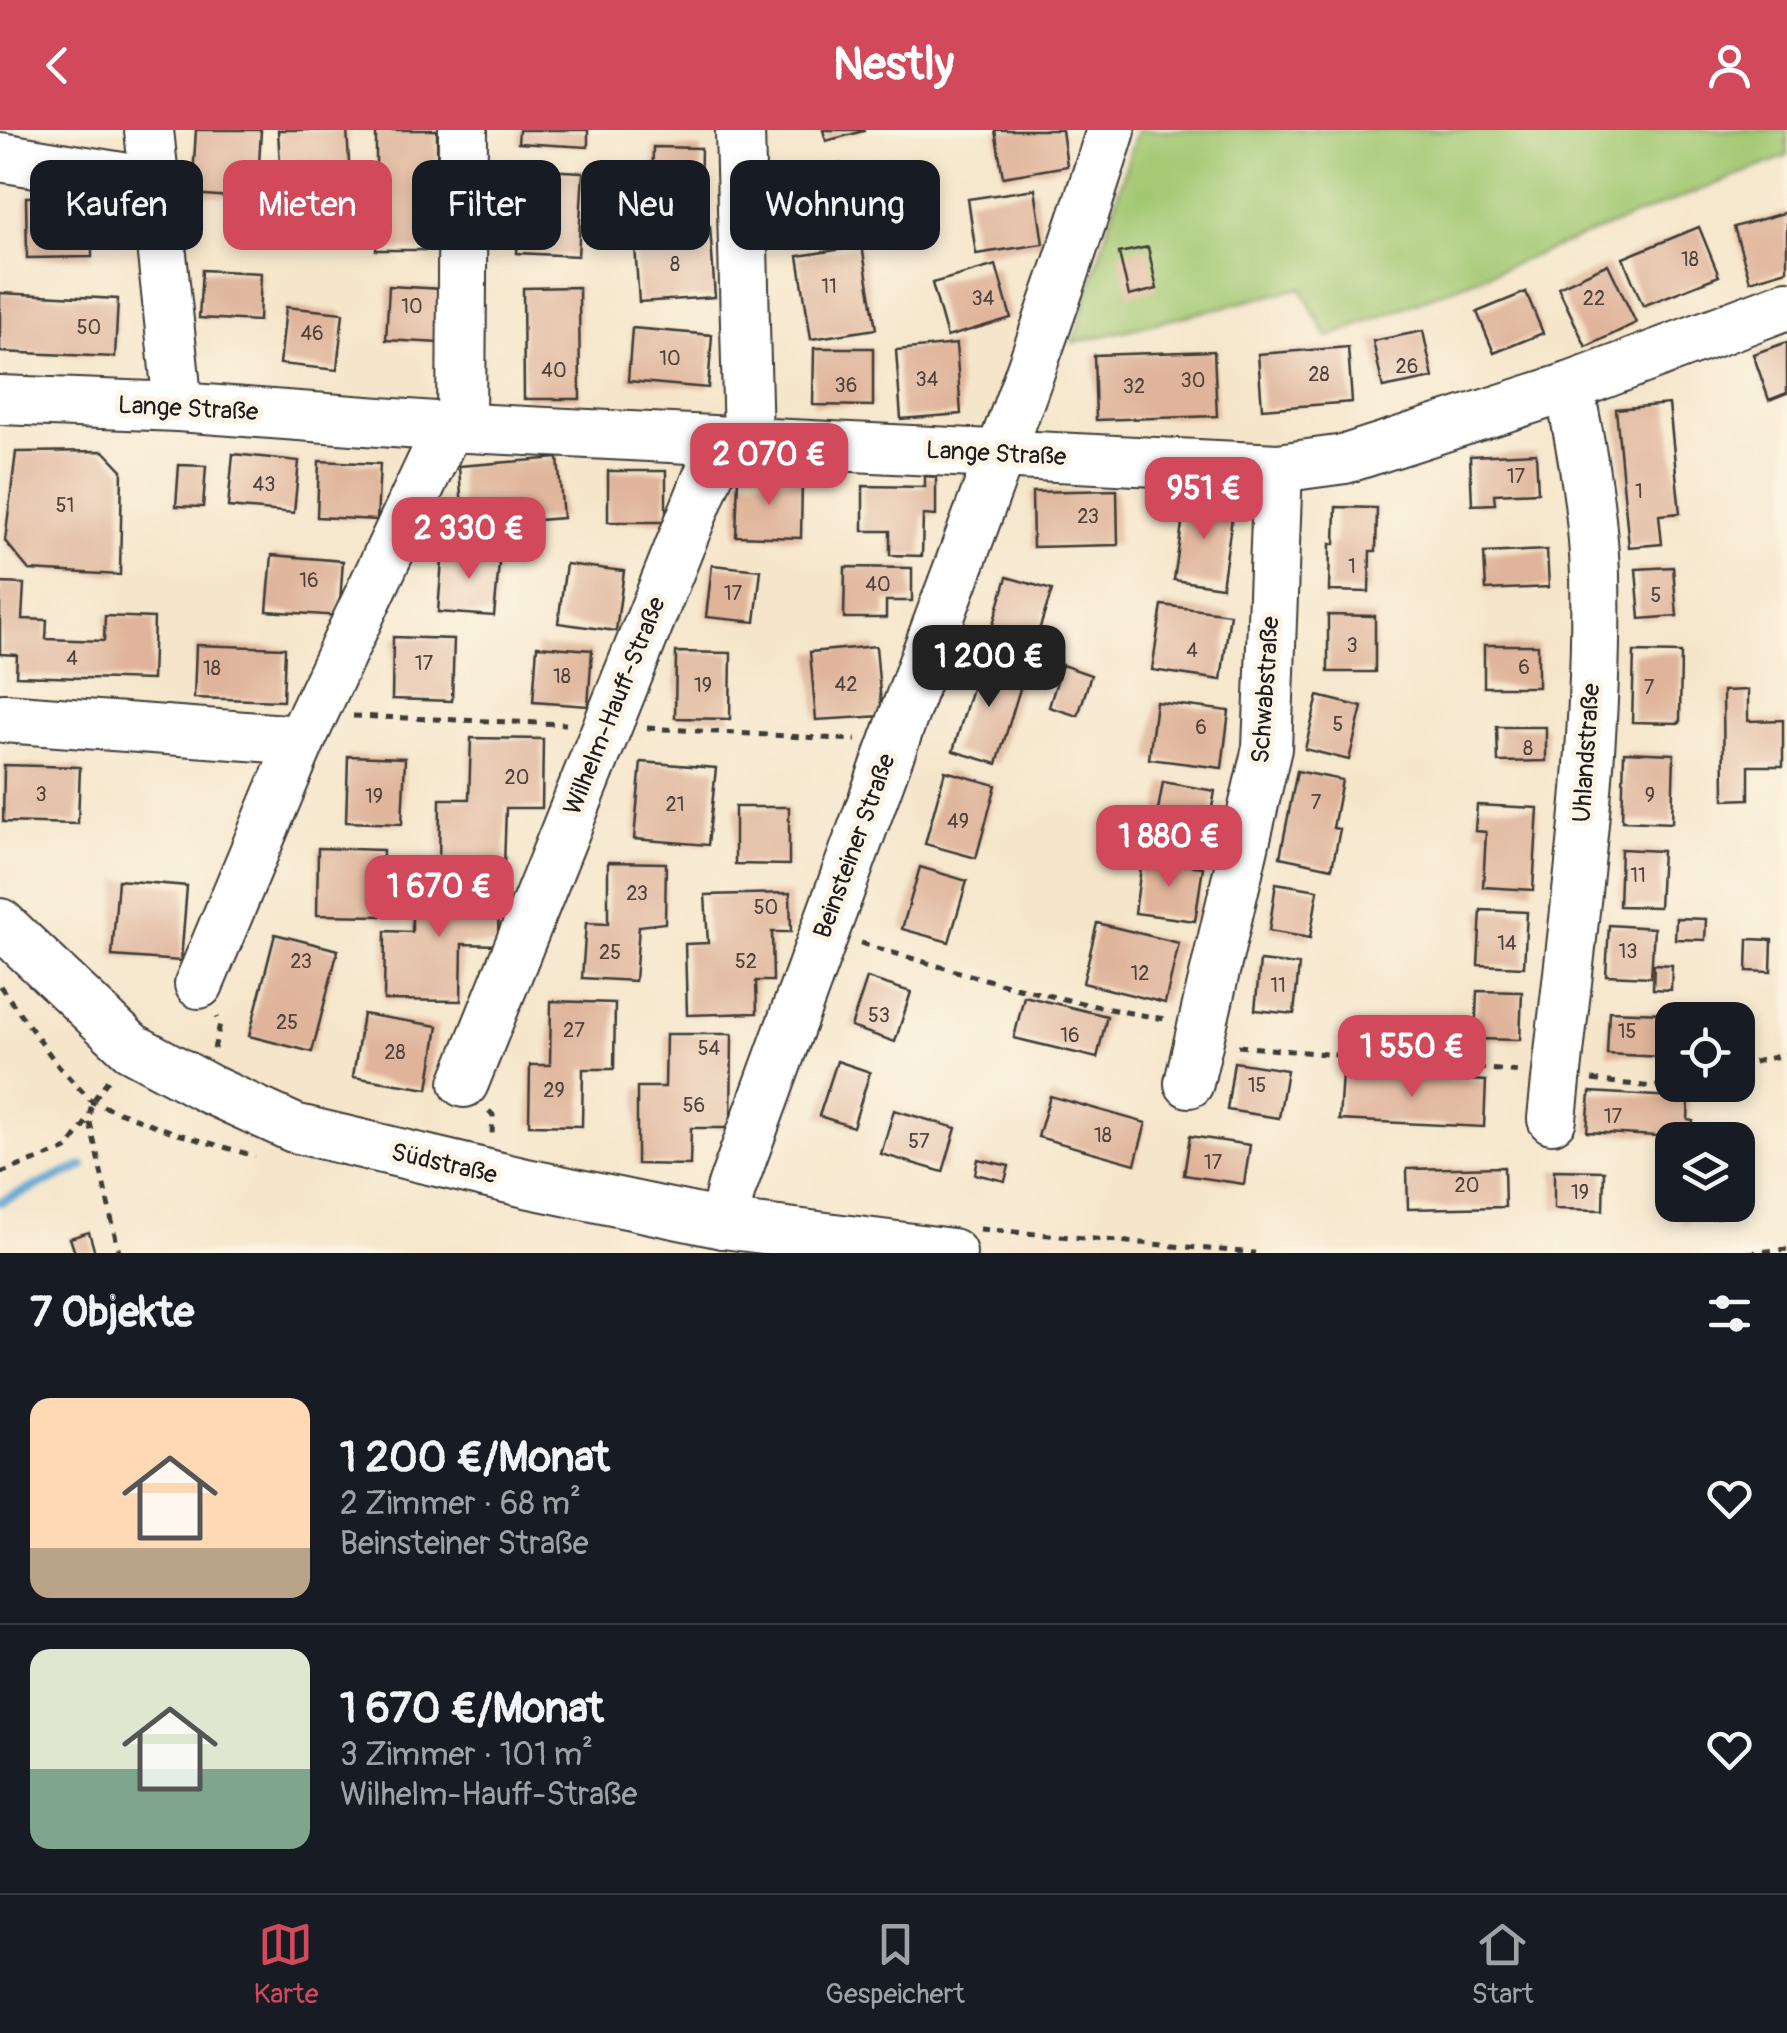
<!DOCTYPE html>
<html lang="de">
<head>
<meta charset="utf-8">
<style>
	:root { --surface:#171b24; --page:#242831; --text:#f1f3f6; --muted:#9ea1a6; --line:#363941; --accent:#d1495b }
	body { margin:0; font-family:Pangolin,sans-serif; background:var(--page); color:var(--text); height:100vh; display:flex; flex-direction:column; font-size:38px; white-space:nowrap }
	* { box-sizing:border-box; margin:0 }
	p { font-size:32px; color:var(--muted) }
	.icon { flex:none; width:55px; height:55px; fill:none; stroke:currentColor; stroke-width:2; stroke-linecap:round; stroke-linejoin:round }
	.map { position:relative; height:1123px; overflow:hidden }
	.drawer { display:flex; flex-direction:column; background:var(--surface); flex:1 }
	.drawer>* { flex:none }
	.banner { position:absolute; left:30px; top:30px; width:1000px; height:90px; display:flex; gap:20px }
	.controls { position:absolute; left:1655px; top:872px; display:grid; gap:20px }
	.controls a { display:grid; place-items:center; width:100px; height:100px; border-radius:20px; background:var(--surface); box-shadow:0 5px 15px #0003; font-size:50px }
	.price { position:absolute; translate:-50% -85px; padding:0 22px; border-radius:20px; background:var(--accent); color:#fff; font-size:32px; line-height:65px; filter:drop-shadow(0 2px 5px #0008) }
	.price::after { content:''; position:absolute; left:50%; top:60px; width:30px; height:22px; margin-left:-15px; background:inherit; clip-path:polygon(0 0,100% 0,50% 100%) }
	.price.on { background:#222; color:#fff }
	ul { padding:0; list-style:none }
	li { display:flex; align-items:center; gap:30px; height:250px; padding:0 30px }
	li+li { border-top:2px solid var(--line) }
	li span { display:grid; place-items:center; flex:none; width:280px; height:200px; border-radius:20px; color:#555 }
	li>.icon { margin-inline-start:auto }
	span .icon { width:120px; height:120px; fill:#fffc; stroke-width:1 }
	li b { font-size:42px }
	h2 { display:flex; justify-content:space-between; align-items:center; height:120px; padding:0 30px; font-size:42px }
	.pill { padding:0 35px; border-radius:20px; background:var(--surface); box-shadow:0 5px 15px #0003; font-size:35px; line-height:90px }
	.pill.on { background:var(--accent); color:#fff }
	header { display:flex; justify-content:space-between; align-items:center; height:130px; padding:0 30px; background:var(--accent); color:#fff; font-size:45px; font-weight:700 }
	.dock { display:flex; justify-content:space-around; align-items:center; height:140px; border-top:2px solid var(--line); background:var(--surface); font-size:28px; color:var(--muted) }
	.dock a { display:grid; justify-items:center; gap:5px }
	.dock .on { color:var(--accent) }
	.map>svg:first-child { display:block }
	.green { fill:#a3c872; stroke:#607247; stroke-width:2.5 }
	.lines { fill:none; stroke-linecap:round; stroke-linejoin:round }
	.stream { stroke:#5ba2d1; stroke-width:9 }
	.building { fill:#dfb49a }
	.minor-casing { stroke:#3d3a36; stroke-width:52 }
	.path { stroke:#3d3a36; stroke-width:5; stroke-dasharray:8 8; stroke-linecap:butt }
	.minor { stroke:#fff; stroke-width:48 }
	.labels { text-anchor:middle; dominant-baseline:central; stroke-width:10; stroke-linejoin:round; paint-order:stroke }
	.number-label { font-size:20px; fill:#4d423c }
	.street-label { font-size:25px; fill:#1c1c1c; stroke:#fcf5e5 }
</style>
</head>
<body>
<header><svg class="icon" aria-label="back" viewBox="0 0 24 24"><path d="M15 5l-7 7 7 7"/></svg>Nestly<svg class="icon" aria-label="person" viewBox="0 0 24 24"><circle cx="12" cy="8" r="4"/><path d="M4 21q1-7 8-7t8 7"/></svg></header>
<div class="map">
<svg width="1787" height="1123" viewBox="0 0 1787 1123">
	<rect width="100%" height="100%" fill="#fcf5e5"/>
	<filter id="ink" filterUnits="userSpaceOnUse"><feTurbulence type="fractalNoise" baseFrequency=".01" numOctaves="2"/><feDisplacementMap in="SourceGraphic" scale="20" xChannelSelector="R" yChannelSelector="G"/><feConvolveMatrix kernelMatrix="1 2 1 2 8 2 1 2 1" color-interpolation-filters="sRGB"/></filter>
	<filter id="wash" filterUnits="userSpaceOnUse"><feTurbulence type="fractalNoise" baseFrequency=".0048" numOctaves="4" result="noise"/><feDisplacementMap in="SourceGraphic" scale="40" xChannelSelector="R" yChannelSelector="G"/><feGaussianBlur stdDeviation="2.25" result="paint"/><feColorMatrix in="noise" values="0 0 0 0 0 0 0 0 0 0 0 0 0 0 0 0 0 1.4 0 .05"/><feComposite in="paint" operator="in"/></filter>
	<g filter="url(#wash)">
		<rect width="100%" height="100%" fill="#f5e6cb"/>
		<path class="green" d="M1137,0H1787V26L1327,208L1301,158L1073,213Z"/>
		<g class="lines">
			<path class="stream" d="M0,1072L83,1036"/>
		</g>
		<g id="blocks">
			<g class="building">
				<path d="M196,0H261L257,69L192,64Z"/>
				<path d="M278,0H347L350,47L281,51Z"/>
				<path d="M376,0H437L438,120H376Z"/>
				<path d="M519,0H588V17L518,13Z"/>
				<path d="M823,0H864V1L826,11Z"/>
				<path d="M995,0H1062L1067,36L1003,47Z"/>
				<path d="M653,17L701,18L700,72L652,71Z"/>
				<path d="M840,34L853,100L796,110L784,45Z"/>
				<path d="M521,39L583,42L578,126L517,123Z"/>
				<path d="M1035,59L1043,114L976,124L968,69Z"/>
				<path d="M91,66L92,127L27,128L26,67Z"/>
				<path d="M1787,82V140L1750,151L1734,97Z"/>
				<path d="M710,96L715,167L639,172L634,102Z"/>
				<path d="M1699,97L1719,146L1643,176L1623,128Z"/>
				<path d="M862,116L876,199L811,209L798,126Z"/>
				<path d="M1148,117L1157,159L1129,166L1119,123Z"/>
				<path d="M1608,134L1636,193L1586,217L1558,157Z"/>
				<path d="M996,135L1011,188L947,207L932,153Z"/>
				<path d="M202,140L261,143L259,191L199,188Z"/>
				<path d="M389,156L443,159L440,213L386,210Z"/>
				<path d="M579,157L580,269H524L523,158Z"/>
				<path d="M1526,162L1543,203L1494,223L1477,182Z"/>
				<path d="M0,163L118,169L115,227L0,222Z"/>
				<path d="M286,177L343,183L337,240L280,234Z"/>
				<path d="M632,198L712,205L708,258L628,251Z"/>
				<path d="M1423,201L1433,248L1383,258L1373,211Z"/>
				<path d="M1787,212V263L1769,270L1753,224Z"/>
				<path d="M956,214L961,284L901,289L896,220Z"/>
				<path d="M1348,217L1352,272L1262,279L1258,224Z"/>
				<path d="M814,218H873V276L813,275Z"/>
				<path d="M1214,221L1217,286L1096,290L1094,225Z"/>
				<path d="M1669,274L1680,383L1659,385L1662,414L1629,417L1616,279Z"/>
				<path d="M104,321L122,340L120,445L29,440L5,411L16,322Z"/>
				<path d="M1536,323L1538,362L1494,364L1495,374L1472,375L1470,326Z"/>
				<path d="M233,324L299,331L294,383L228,377Z"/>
				<path d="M558,328L563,388L463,396L459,336Z"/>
				<path d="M319,331L380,334L377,390L317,387Z"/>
				<path d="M179,335L206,336L203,377L176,376Z"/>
				<rect x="608" y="341" width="58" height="51"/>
				<path d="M925,346L936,347V386L923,385L922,426L890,425V401H863V356L925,357Z"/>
				<path d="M738,348L802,350L801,408L736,406Z"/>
				<path d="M1117,360L1118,415L1033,417L1032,362Z"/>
				<path d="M1186,366L1234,374L1222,457L1174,450Z"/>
				<path d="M1336,377L1377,378L1376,421H1370L1369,462L1329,461L1330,414H1335Z"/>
				<path d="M443,417L500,423L494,486L438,482Z"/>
				<path d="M1547,420L1549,457L1486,460L1484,423Z"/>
				<path d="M272,425L343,431L339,486L267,481Z"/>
				<path d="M566,434L624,441L616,501L558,493Z"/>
				<path d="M712,435L761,440L755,492L706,487Z"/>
				<path d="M845,437L912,438V471H886V488H844Z"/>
				<path d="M1673,437L1677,486L1640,489L1636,439Z"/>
				<path d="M1007,447L1052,460L1035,513L991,501Z"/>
				<path d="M0,453L24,454L22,489L47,490L46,509L104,511L105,486L154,488L152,550L16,546L17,525L0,524Z"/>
				<path d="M1162,475L1230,484L1221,550L1152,540Z"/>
				<path d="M1328,485L1375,486V542H1328Z"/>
				<path d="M393,507L454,509L452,571L392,569Z"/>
				<path d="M196,515L285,518L283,571L194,568Z"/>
				<rect x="1484" y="515" width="54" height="42"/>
				<path d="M537,516L592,520L588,576L533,572Z"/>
				<path d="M876,516L882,586L816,590L810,522Z"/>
				<path d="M676,522L731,523L730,589L675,588Z"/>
				<path d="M1634,522L1681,523L1680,593L1632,592Z"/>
				<path d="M982,525L1026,539L997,634L953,621Z"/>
				<path d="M1062,535L1091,545L1078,586L1049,577Z"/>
				<path d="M1748,560V591L1783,590V636H1749V669L1724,670L1723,561Z"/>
				<path d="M1318,566L1362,577L1349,630L1305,619Z"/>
				<path d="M1156,572L1229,581L1222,638L1149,629Z"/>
				<path d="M1497,597H1546V631L1498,632Z"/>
				<path d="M471,608L543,609L542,678H506L504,737L439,736L440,669H469Z"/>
				<path d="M1624,622L1674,624L1672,693L1622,691Z"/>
				<path d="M348,626L405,628L402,694L346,692Z"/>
				<path d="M641,632L716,638L708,715L634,709Z"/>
				<path d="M4,635L80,637L78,694L3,692Z"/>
				<path d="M945,641L996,655L976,728L925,714Z"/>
				<path d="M1297,641L1342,650L1333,698L1340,699L1332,738L1280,727Z"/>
				<path d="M1163,652L1215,661L1205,717L1153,708Z"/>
				<path d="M1477,675L1538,678L1533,760L1483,757L1486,702L1475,701Z"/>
				<path d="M735,677H789V735L735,734Z"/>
				<path d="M318,718L383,720L381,786L317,785Z"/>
				<path d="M1621,719L1662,721L1659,777L1619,776Z"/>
				<path d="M1142,729L1203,737L1195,791L1135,783Z"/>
				<path d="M608,732L666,733L665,793L639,796L635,851L582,848L586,793L608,794Z"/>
				<path d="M920,737L967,751L949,812L902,799Z"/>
				<path d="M118,750L187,756L181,831L112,826Z"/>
				<path d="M412,752L499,753L498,815L462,814L461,871L384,870L385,801L412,802Z"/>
				<path d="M1276,753L1318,760L1310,808L1269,801Z"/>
				<path d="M790,763L791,802H772L773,851H756L757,883L687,885L685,814L708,813L705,765Z"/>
				<path d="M1481,780L1527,782L1524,837L1478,835Z"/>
				<path d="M1676,788L1706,789L1705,810L1675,809Z"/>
				<path d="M1097,793L1179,813L1165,873L1083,853Z"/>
				<path d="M1609,795L1654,798L1651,847L1606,845Z"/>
				<path d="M275,804L338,820L312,922L249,906Z"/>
				<path d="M1748,809L1772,810L1771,842L1747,841Z"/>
				<path d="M1260,831L1299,835L1294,884L1255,880Z"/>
				<path d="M1654,834L1672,835L1671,860L1653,859Z"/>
				<path d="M867,848L911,862L895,912L851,897Z"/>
				<path d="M1477,861L1522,862L1520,910L1475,909Z"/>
				<path d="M1024,866L1107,886L1097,928L1014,908Z"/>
				<path d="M551,871L615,873L614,939H583L582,996L529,995L530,935H550Z"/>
				<path d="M1682,877L1702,878V890H1681Z"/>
				<path d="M1609,881L1663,883L1661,927L1607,924Z"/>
				<path d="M363,884L438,896L428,959L353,947Z"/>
				<path d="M666,904H732L731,998H691L690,1035L637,1034V957H665Z"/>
				<path d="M837,931L870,942L853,997L819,986Z"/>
				<path d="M1234,932L1287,940L1279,988L1227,980Z"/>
				<path d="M1342,943L1486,951L1484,997L1339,990Z"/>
				<path d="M1590,962L1689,968L1688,990L1693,991L1691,1008L1587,1002Z"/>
				<path d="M1050,966L1146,993L1135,1034L1038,1007Z"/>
				<path d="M894,980L956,998L943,1042L881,1024Z"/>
				<path d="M1190,1006L1250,1015L1244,1054L1184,1045Z"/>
				<path d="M978,1029L1009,1036L1005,1051L975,1044Z"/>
				<path d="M1504,1037L1505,1077L1408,1079L1407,1039Z"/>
				<path d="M1554,1040L1604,1041L1603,1080L1554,1079Z"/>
				<path d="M1678,1075H1739L1741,1084L1681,1093Z"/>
				<path d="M89,1102L95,1123H75L70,1108Z"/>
			</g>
		</g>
	</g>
	<g filter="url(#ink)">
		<use href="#blocks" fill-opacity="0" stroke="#3d3a36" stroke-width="2.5"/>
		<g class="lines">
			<g class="minor-casing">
				<g id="minor">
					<path d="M149,0L178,277"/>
					<path d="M740,0L748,311"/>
					<path d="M0,27L152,52"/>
					<path d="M0,270L178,277L448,297L1278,338L1345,329L1569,257L1787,175"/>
					<path d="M461,298L463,0"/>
					<path d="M4,588L301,610"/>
					<path d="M0,793L131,917L209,959L294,998L526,1053L723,1094L952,1123"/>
					<path d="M199,854L301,610L448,297"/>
					<path d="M464,953L722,311"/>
					<path d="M1189,953L1267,618L1278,338"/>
					<path d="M1552,989C1570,809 1599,626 1595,445C1593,382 1582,318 1569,257"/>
					<path d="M723,1094L731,1059C795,881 860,704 925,527C990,353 1056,178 1111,0"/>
				</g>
			</g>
			<g class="path">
				<path d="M353,586L566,594"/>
				<path d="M647,598L856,610"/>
				<path d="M861,813C962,844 1061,872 1165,889"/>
				<path d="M0,856L59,937L92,972L178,1004L255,1026"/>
				<path d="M1238,916L1521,942"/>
				<path d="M214,919L220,894L217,887"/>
				<path d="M1738,936L1787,924"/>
				<path d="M108,950L92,972L89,988L119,1123"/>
				<path d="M1592,950L1653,957L1672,952"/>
				<path d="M489,981L493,985L492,1004"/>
				<path d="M0,1043L67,1019L89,988"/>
				<path d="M980,1099L1255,1123"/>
				<path d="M1748,1123L1787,1119"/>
			</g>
			<use href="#minor" class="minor"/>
		</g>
	</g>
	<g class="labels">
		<g class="number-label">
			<text x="1690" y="129">18</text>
			<text x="675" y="134">8</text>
			<text x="829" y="156">11</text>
			<text x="983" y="168">34</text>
			<text x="1594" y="168">22</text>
			<text x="412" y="176">10</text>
			<text x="89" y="197">50</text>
			<text x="312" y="203">46</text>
			<text x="670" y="228">10</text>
			<text x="1407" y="236">26</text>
			<text x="554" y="240">40</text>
			<text x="1319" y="244">28</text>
			<text x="927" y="249">34</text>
			<text x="1193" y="250">30</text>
			<text x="846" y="255">36</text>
			<text x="1134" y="256">32</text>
			<text x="1516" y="346">17</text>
			<text x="264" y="354">43</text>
			<text x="1639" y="361">1</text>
			<text x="65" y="375">51</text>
			<text x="1088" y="386">23</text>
			<text x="1352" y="436">1</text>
			<text x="309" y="450">16</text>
			<text x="878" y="454">40</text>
			<text x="733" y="463">17</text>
			<text x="1656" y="465">5</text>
			<text x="1352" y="515">3</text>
			<text x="1192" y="520">4</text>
			<text x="72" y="528">4</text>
			<text x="424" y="533">17</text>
			<text x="1524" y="537">6</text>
			<text x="212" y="538">18</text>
			<text x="562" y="546">18</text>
			<text x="846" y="554">42</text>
			<text x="703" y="555">19</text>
			<text x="1649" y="557">7</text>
			<text x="1338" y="594">5</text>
			<text x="1201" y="597">6</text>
			<text x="1528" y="618">8</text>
			<text x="517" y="647">20</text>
			<text x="41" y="664">3</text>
			<text x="1650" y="665">9</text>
			<text x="374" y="666">19</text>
			<text x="1316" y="672">7</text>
			<text x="675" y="674">21</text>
			<text x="958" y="691">49</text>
			<text x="1638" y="745">11</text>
			<text x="637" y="763">23</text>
			<text x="766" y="777">50</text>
			<text x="1507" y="813">14</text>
			<text x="1628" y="821">13</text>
			<text x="610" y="822">25</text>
			<text x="301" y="831">23</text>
			<text x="746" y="831">52</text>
			<text x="1140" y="843">12</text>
			<text x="1278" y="855">11</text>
			<text x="879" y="885">53</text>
			<text x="287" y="892">25</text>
			<text x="574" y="900">27</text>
			<text x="1627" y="901">15</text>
			<text x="1070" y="905">16</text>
			<text x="709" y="918">54</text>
			<text x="395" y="922">28</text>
			<text x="1257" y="955">15</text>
			<text x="554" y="960">29</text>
			<text x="694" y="975">56</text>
			<text x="1613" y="986">17</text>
			<text x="1103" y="1005">18</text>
			<text x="919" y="1011">57</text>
			<text x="1213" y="1032">17</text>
			<text x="1467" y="1055">20</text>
			<text x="1580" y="1062">19</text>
		</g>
		<g class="street-label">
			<text transform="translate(188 279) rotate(3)">Lange Straße</text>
			<text transform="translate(996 324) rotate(3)">Lange Straße</text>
			<text transform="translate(1266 560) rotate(-86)">Schwabstraße</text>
			<text transform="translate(615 576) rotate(-68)">Wilhelm-Hauff-Straße</text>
			<text transform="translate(1587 623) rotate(-86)">Uhlandstraße</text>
			<text transform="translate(855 716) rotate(-70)">Beinsteiner Straße</text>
			<text transform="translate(444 1034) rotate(13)">Südstraße</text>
		</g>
	</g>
</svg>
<div class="controls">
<a><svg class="icon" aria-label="locate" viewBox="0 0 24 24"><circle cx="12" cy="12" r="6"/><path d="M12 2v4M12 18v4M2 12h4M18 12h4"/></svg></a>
<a><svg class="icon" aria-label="layers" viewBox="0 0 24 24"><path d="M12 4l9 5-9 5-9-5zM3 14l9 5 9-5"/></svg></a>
</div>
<b class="price" style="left:769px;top:378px">2 070 €</b>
<b class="price" style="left:1204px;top:412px">951 €</b>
<b class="price" style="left:469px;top:452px">2 330 €</b>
<b class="price on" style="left:989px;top:580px">1 200 €</b>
<b class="price" style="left:1169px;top:760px">1 880 €</b>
<b class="price" style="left:439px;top:810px">1 670 €</b>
<b class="price" style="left:1412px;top:970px">1 550 €</b>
<div class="banner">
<a class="pill">Kaufen</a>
<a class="pill on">Mieten</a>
<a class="pill">Filter</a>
<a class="pill">Neu</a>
<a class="pill">Wohnung</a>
</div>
</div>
<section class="drawer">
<h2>7 Objekte<svg class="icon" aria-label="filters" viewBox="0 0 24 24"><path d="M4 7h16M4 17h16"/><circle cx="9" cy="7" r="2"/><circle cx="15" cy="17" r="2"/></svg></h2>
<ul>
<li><span style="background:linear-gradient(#ffd9b3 75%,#b9a48a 0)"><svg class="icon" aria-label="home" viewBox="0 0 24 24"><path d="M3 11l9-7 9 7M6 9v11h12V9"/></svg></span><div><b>1 200 €/Monat</b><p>2 Zimmer · 68 m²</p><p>Beinsteiner Straße</p></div><svg class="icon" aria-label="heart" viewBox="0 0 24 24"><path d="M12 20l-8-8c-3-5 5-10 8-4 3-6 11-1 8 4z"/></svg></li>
<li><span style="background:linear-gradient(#dfe7d0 60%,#7fa58c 0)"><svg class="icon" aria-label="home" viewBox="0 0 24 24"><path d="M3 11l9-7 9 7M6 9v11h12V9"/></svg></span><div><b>1 670 €/Monat</b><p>3 Zimmer · 101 m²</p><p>Wilhelm-Hauff-Straße</p></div><svg class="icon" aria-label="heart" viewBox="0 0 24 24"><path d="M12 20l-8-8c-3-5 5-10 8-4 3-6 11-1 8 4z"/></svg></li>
</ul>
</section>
<nav class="dock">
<a class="on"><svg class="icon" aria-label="map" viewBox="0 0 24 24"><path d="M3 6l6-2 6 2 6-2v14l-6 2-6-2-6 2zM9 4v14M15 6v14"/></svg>Karte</a>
<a><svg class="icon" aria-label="saved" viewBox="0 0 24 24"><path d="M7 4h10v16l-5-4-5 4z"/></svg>Gespeichert</a>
<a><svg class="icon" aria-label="home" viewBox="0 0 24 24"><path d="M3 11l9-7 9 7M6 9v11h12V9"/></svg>Start</a>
</nav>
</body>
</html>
